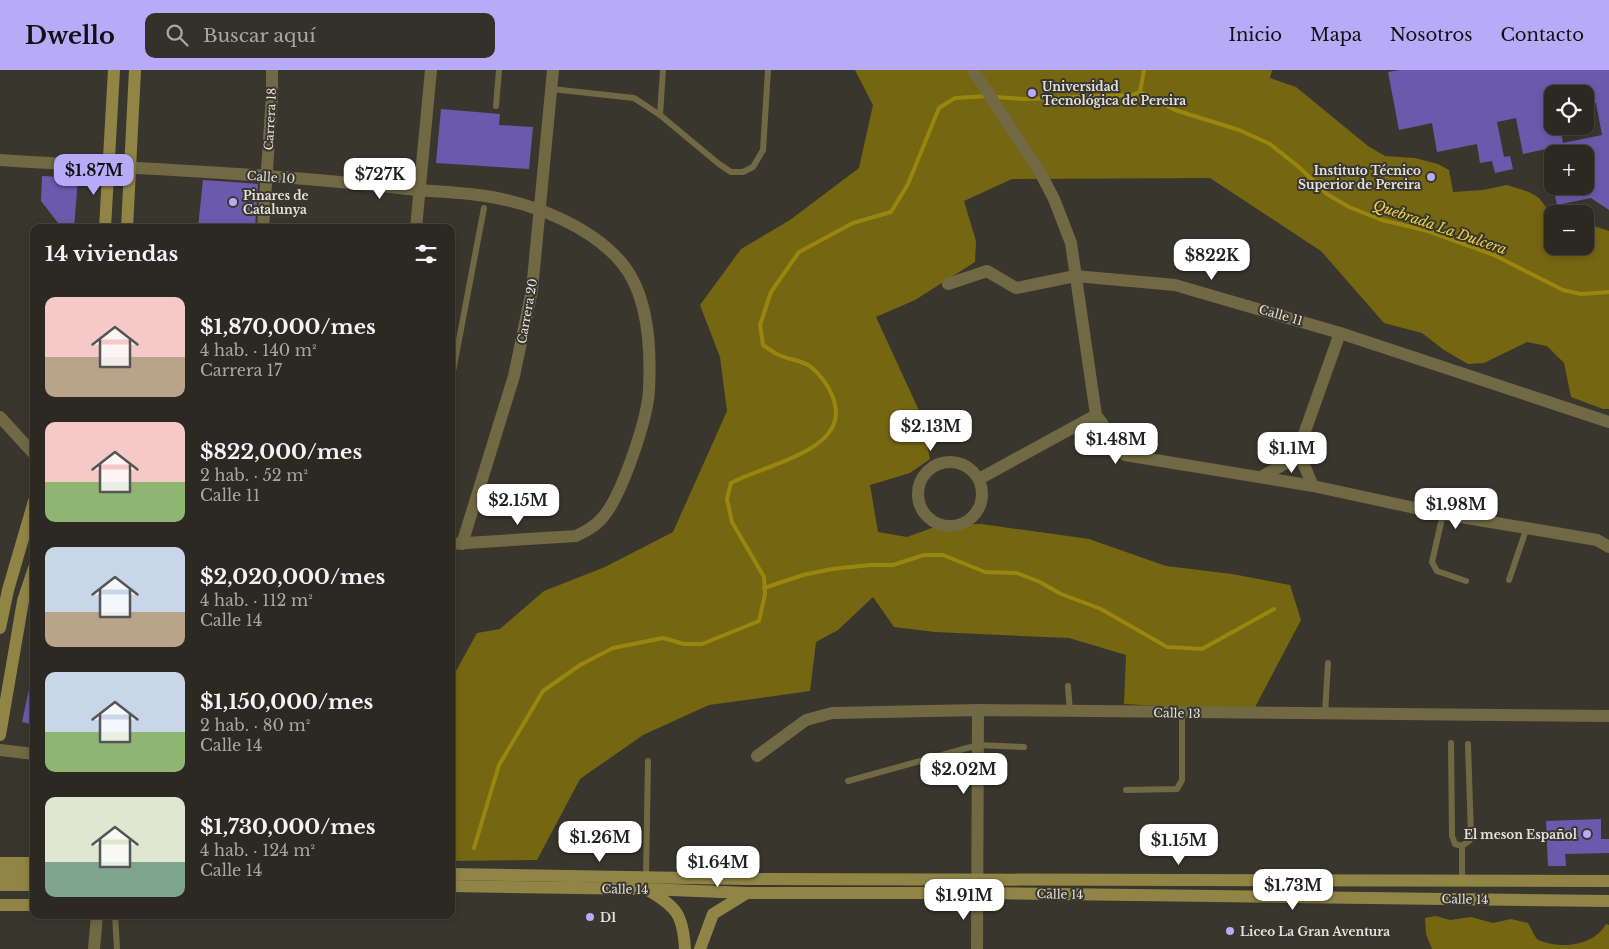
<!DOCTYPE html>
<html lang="es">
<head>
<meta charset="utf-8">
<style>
	:root { --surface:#2b2922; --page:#33312a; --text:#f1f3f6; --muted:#a6a6a5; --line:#474540; --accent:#b7abf8 }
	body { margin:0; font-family:"Libre Baskerville",serif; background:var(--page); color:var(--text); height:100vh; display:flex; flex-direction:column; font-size:19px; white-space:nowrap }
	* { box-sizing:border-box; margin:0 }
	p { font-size:16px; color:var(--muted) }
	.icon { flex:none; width:28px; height:28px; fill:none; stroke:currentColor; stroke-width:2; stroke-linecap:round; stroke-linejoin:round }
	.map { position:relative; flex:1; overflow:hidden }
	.drawer { position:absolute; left:30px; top:154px; width:425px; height:695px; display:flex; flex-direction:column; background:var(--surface); border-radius:10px; box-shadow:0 2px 8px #0003,0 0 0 1px var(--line) }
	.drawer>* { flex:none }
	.controls { position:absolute; left:1544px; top:15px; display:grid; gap:10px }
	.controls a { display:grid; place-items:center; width:50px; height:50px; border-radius:10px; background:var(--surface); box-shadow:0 2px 8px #0003,0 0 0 1px var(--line); font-size:25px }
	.price { position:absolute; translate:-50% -42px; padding:0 11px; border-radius:10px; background:#fff; color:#222; font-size:16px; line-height:32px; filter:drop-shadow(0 1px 2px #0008) }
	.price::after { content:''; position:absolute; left:50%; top:30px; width:15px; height:11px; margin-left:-8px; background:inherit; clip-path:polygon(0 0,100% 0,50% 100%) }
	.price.selected { background:var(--accent); color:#111 }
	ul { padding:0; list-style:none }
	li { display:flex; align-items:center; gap:15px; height:125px; padding:0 15px }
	li span { display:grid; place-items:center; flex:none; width:140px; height:100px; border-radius:10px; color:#555 }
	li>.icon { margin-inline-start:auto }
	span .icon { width:60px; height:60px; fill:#fffc; stroke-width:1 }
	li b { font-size:21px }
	h2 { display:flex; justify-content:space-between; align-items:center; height:60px; padding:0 15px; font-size:21px }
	header { display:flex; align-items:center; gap:30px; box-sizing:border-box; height:70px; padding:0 25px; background:var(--accent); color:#111 }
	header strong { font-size:24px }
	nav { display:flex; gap:28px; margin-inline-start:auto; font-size:18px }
	.search { width:350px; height:45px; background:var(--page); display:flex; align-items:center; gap:12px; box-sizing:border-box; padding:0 18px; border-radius:10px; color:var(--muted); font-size:19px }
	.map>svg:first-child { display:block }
	.forest { fill:#756611 }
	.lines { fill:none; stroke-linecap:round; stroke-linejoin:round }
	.stream { stroke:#99860e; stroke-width:4 }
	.building { fill:#6b5aac; fill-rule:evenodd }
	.service { stroke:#716943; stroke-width:6 }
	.minor { stroke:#716943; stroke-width:12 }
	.secondary { stroke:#918546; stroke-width:12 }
	.poi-dot { fill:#b7abf8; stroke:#39372d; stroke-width:2 }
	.labels { text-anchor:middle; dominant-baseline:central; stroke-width:4; stroke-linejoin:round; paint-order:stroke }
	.poi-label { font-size:12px; font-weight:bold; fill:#e4e2dc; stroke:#39372d; text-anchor:start }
	.street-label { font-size:12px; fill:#e4e2dc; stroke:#39372d }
	.water-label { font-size:14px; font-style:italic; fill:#eed44a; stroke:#39372d }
</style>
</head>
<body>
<header>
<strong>Dwello</strong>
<div class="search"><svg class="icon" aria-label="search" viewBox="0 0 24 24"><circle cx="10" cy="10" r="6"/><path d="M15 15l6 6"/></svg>Buscar aquí</div>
<nav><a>Inicio</a><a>Mapa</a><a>Nosotros</a><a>Contacto</a></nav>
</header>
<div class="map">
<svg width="1609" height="879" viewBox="0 0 1609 879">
	<rect width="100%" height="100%" fill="#39372d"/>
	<g class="forest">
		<path d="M855,0H1272L1270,8L1296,17L1368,76L1385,86L1415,88L1438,94L1449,100L1453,122L1483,120L1507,115L1529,122L1539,128L1552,145V176H1585V153L1609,161V339H1603L1571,327L1564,293L1547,276L1527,272L1484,293L1468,294L1444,280L1422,263L1384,253L1321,181L1210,108L1012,109L964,131L976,171L975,192L915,230L876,247L921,345L930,389L910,403L870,415L878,462L907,467L940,455L981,454L1089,469L1166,496L1232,504L1290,515L1301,550L1253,641L1124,634L1126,585L1069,568L935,562L894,557L873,527L838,560L816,572L810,621L709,635L643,665L580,709L537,790L451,791V610L477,563L500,559L544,521L605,497L673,462L727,341L720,287L700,235L741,179L790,150L859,98L873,35Z"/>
		<path d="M1436,846L1450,850L1471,847L1493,853L1511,849L1528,853C1531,858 1534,866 1538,870C1560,879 1593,877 1606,854L1609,855V879H1432L1426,864L1425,848Z"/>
	</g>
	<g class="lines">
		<g class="stream">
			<path d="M1140,22L1144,0"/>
			<path d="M995,27L1024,29L1132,25L1140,22L1175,40L1239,60L1270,74L1300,98L1327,124L1349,137L1382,150L1428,161L1494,185L1563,220L1581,224L1609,222"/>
			<path d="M764,518L803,505L832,499L870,495H893L924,485H943L985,502L1017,503L1040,512L1061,524L1101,539L1167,577L1202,579L1274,539"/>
			<path d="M474,778L499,695L543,621L580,595L613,578L663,568L684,574H702L759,551L765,524L764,507L732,452L727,429L731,413C760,396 846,382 835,335C833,322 822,306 811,297C803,290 789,290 779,285C774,283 768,278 763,275L760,255L771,222L799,182L853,153L891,142L908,114L939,38L955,28L988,26"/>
		</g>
	</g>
	<g class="building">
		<path d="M1400,0H1609V140L1591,128L1557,135L1553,116H1585V84H1547L1546,79L1523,84L1516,48L1497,52L1504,87L1510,86L1513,99L1495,103L1492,91L1480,93L1477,74L1437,82L1432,53L1399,60L1388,2ZM1552,24H1585V36L1596,33L1602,65L1563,73L1560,56H1552Z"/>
		<path d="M441,39L500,44L499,55L533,57L529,99L436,93Z"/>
		<path d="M42,106L78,108L74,158H62L41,131Z"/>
		<path d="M203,110L258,114L255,158H198Z"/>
		<path d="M29,619L34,620V655L22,652Z"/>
		<path d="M1601,749V769H1609V783L1565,784L1566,796H1548L1546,751Z"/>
	</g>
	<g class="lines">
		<g class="service">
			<path d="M552,19L634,28L660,45L719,94L731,102H743L753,97L763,80L768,0"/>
			<path d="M496,36L499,0"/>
			<path d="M660,45L663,0"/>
			<path d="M451,312L484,138"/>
			<path d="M1443,444L1432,492L1437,501L1466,511"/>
			<path d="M1509,510L1527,457"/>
			<path d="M1068,616L1070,642"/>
			<path d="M1325,644L1328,593"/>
			<path d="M1451,673L1452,766L1455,774L1462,776L1470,770L1471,766L1468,674"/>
			<path d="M848,711L978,675L1024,677"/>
			<path d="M1126,720L1177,719L1182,710V643"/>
			<path d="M1462,776V811"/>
			<path d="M646,807L648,691"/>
			<path d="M115,845L117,879"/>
			<path d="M179,845L213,847"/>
		</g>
		<g class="minor">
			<path d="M973,0L1040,102L1054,129L1071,173L1096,345L1125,385L1313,416L1443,444L1597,470L1609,477"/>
			<path d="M0,90C136,99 272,103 407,119C435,122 464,122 492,127C537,135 591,157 621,192C649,225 651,278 649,319C648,348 622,425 603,447C596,456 586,461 576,466L451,474"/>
			<path d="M263,158L272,26V0"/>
			<path d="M416,158L431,0"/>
			<path d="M948,214L987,201L1016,218L1075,206L1175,215L1340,263L1609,352"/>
			<path d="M0,347L34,384"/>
			<path d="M1298,381L1313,416"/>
			<circle cx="950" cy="424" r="32"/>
			<path d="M1261,407L1286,393L1298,381L1340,263"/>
			<path d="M979,409L1096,345"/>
			<path d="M462,474L514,306L532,220L553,0"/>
			<path d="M0,680L34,684"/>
			<path d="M757,686L806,650L832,643L978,640L1609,646"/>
			<path d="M94,879L97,845"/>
			<path d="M977,879L978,640"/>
		</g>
		<g class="secondary">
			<path d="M105,158L114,0"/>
			<path d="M127,158L135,0"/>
			<path d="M0,558L8,520L34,431"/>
			<path d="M0,665L23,531L34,498"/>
			<path d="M0,793H34"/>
			<path d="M0,804H34"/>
			<path d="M451,804L749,809L1609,811"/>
			<path d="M0,815H34"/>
			<path d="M451,816L646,819L747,823H978L1609,831"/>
			<path d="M648,820C677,837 683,845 685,879"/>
			<path d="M0,835H34"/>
			<path d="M700,879L713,844L747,823"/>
		</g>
	</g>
	<g class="poi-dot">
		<circle cx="1032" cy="23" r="5"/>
		<circle cx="1431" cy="107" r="5"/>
		<circle cx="233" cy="132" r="5"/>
		<circle cx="1587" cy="764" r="5"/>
		<circle cx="590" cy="847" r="5"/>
		<circle cx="1230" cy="861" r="5"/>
	</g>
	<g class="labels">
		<g class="poi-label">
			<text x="1042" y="16">Universidad<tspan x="1042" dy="14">Tecnológica de Pereira</tspan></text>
			<text x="1421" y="100" text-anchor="end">Instituto Técnico<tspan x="1421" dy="14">Superior de Pereira</tspan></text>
			<text x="243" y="125">Pinares de<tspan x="243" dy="14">Catalunya</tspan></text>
			<text x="1577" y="764" text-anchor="end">El meson Español</text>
			<text x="600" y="847">D1</text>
			<text x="1240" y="861">Liceo La Gran Aventura</text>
		</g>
		<g class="street-label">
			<text transform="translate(270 49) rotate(-87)">Carrera 18</text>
			<text transform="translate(271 107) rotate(4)">Calle 10</text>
			<text transform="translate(527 241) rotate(-80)">Carrera 20</text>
			<text transform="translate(1281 245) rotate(16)">Calle 11</text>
			<text transform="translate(1177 643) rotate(1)">Calle 13</text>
			<text transform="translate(625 819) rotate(1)">Calle 14</text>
			<text transform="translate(1060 824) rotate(1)">Calle 14</text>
			<text transform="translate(1465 829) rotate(1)">Calle 14</text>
		</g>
		<g class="water-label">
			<text transform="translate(1440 157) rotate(19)">Quebrada La Dulcera</text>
		</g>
	</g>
</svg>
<div class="controls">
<a><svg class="icon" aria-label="locate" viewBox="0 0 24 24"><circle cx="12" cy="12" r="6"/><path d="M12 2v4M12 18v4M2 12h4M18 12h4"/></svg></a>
<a>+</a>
<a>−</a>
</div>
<b class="price selected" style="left:94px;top:126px">$1.87M</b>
<b class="price" style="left:380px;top:130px">$727K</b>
<b class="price" style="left:1212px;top:211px">$822K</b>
<b class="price" style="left:931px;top:382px">$2.13M</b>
<b class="price" style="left:1116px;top:395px">$1.48M</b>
<b class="price" style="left:1292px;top:404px">$1.1M</b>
<b class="price" style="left:518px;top:456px">$2.15M</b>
<b class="price" style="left:1456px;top:460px">$1.98M</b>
<b class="price" style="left:964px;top:725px">$2.02M</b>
<b class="price" style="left:600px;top:793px">$1.26M</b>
<b class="price" style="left:1179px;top:796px">$1.15M</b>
<b class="price" style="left:718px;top:818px">$1.64M</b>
<b class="price" style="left:1293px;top:841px">$1.73M</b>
<b class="price" style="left:964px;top:851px">$1.91M</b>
<section class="drawer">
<h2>14 viviendas<svg class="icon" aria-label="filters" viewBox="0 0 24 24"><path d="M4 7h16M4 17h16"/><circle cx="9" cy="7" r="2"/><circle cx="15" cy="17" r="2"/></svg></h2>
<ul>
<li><span style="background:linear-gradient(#f6c9c9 60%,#b9a48a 0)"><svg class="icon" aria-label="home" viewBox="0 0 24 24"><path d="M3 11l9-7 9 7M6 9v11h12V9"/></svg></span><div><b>$1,870,000/mes</b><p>4 hab. · 140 m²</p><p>Carrera 17</p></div></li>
<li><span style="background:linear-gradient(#f6c9c9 60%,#8fb573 0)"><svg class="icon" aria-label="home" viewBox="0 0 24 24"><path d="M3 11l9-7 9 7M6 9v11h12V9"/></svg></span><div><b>$822,000/mes</b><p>2 hab. · 52 m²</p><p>Calle 11</p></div></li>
<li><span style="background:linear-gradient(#c9d6e8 65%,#b9a48a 0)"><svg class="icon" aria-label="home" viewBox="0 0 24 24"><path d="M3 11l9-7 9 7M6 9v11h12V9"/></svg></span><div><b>$2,020,000/mes</b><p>4 hab. · 112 m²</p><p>Calle 14</p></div></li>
<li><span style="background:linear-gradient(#c9d6e8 60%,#8fb573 0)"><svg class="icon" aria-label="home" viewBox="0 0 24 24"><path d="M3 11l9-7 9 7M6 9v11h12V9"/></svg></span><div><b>$1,150,000/mes</b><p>2 hab. · 80 m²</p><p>Calle 14</p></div></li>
<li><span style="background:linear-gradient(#dfe7d0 65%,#7fa58c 0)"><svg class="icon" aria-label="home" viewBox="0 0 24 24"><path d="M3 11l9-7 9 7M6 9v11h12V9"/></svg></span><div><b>$1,730,000/mes</b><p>4 hab. · 124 m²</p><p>Calle 14</p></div></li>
</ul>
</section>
</div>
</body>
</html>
